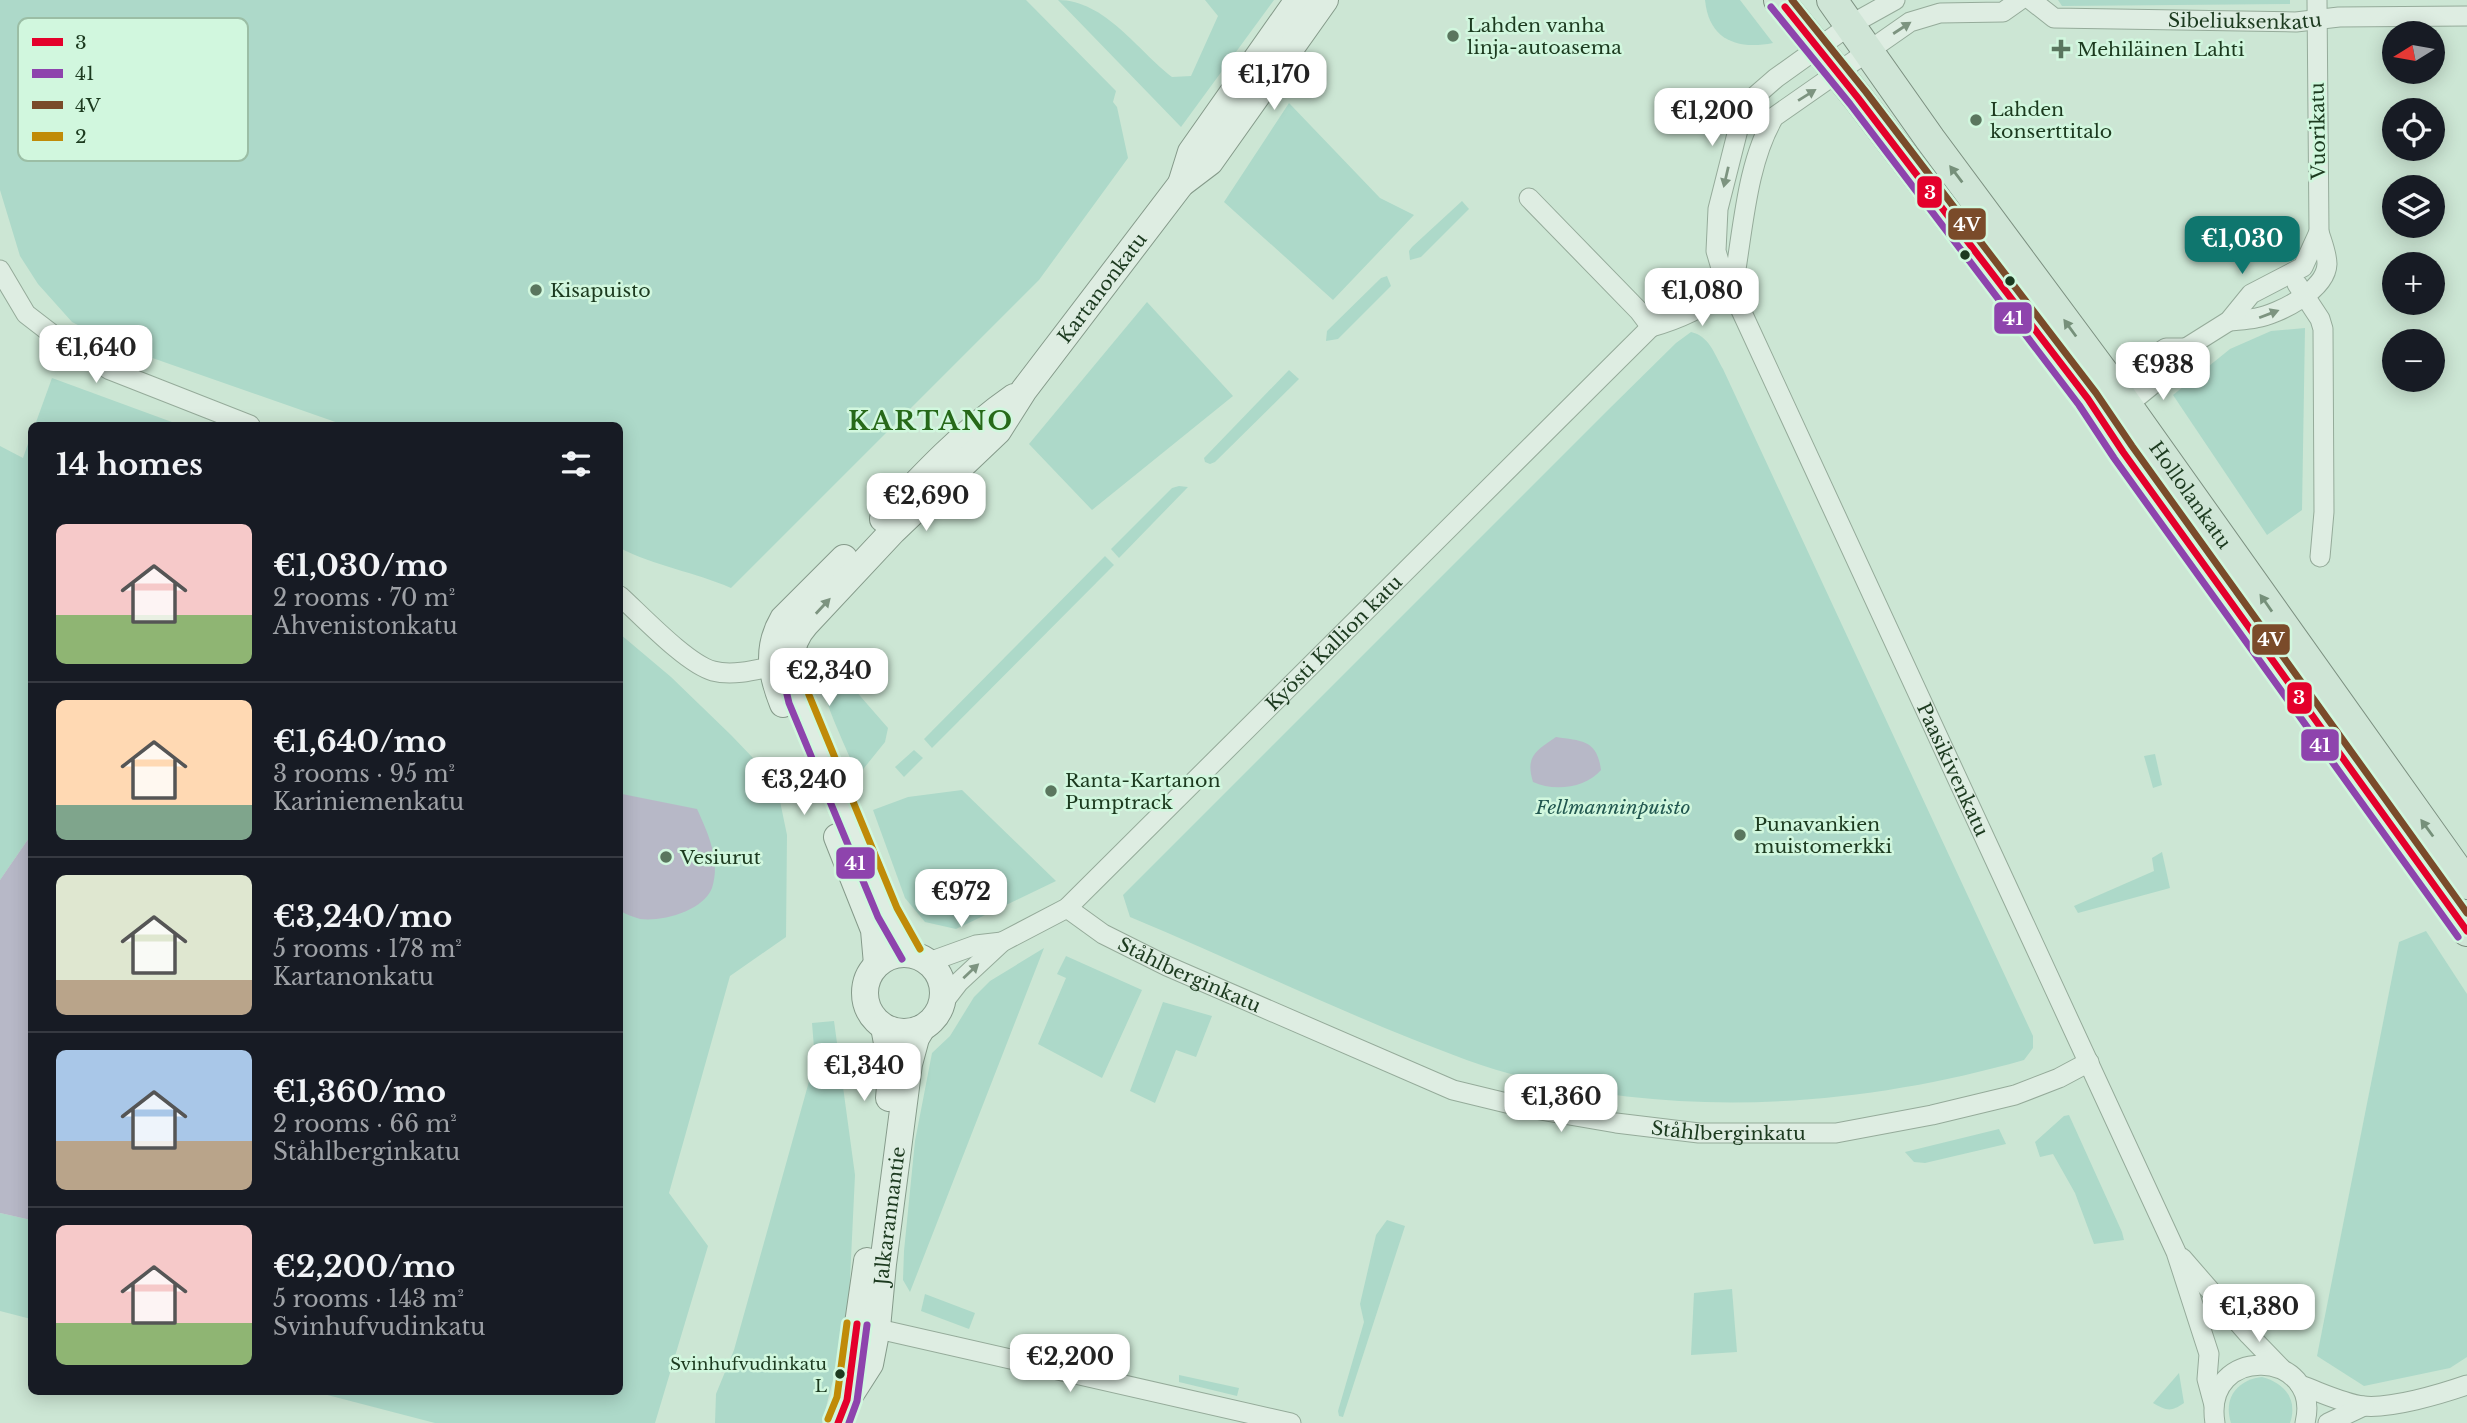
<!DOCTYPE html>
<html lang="en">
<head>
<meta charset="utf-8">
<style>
	:root { --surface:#171b24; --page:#242831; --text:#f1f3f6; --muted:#9ea1a6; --line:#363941; --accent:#0f766e }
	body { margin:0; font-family:"Libre Baskerville",serif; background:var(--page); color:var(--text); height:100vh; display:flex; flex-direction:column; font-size:26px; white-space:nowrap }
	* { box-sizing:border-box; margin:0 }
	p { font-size:23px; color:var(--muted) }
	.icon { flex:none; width:38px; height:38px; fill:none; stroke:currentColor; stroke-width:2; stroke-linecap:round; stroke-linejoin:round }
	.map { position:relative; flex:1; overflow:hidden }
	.details { position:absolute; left:28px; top:422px; width:595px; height:973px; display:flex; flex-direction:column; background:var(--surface); border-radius:10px; box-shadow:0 4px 18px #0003 }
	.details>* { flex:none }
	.needle { width:46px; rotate:259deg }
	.tools { position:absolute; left:2382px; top:21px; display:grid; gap:14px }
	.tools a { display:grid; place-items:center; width:63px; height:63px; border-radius:50%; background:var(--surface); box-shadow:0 4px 18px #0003; font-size:35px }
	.price { position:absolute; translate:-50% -60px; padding:0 16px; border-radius:14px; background:#fff; color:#222; font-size:23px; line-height:46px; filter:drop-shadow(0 2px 4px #0008) }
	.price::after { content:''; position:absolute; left:50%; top:42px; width:21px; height:16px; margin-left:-10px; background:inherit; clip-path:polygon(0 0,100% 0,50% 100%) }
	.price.on { background:var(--accent); color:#fff }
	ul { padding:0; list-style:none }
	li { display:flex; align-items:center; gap:21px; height:175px; padding:0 28px }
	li+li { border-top:2px solid var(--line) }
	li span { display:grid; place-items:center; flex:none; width:196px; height:140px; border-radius:10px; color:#555 }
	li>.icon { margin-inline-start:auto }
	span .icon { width:84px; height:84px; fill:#fffc; stroke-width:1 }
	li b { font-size:30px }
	h2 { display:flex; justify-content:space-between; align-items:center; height:84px; padding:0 28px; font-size:30px }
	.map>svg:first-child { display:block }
	.green { fill:#add9c9 }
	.water { fill:#b7b8c7 }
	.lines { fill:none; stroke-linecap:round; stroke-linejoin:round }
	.minor-casing { stroke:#95ab9a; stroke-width:21 }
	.secondary-casing { stroke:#859a8a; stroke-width:28 }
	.primary-casing { stroke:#7c9080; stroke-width:32 }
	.minor { stroke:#deede2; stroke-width:19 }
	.secondary { stroke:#deede2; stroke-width:26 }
	.primary { stroke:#cfe5d6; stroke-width:30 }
	.bus-1-casing { stroke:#d1f7de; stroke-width:12 }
	.bus-2-casing { stroke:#d1f7de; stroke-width:12 }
	.bus-3-casing { stroke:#d1f7de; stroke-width:12 }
	.bus-4-casing { stroke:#d1f7de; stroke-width:12 }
	.bus-1 { stroke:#e4002b; stroke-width:7 }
	.bus-2 { stroke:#8e44ad; stroke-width:7 }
	.bus-3 { stroke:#7a4b2a; stroke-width:7 }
	.bus-4 { stroke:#c08b08; stroke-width:7 }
	.oneway { fill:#7d9480 }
	.oneway2 { fill:#76907a }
	.poi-dot { fill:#5a765e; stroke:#d1f7de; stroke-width:2.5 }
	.bus-dot { fill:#1c3a1f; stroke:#d1f7de; stroke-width:2.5 }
	.labels { text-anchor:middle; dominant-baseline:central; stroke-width:5; stroke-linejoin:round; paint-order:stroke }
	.bus-label { font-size:17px; fill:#1c3a1f; stroke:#d1f7de; text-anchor:end }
	.street-label { font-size:19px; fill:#1c3a1f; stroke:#d1f7de }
	.poi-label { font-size:19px; fill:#1c3a1f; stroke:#d1f7de; text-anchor:start }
	.park-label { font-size:19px; font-style:italic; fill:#225750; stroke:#d1f7de }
	.district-label { font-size:26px; font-weight:bold; letter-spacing:2px; fill:#276919; stroke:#d1f7de }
	.key { fill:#d1f7de; stroke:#9bbea5; stroke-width:2 }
	.key-label { font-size:19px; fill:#1c3a1f }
	.line-badge { stroke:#d1f7de; stroke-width:2.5 }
	.badge-label { font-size:19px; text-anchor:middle; font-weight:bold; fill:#fff }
</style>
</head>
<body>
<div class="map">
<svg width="2467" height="1423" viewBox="0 0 2467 1423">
	<rect width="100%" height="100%" fill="#cce6d4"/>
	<g class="green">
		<path d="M0,0H1026L1116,91L1113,102L1117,107L1128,158L1039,280L731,588C695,572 654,566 620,548V425H344L121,347L72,322L38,284L20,256L0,190Z"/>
		<path d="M1058,0C1105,0 1138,51 1172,77L1191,76L1218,16L1205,0H1274L1181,127Z"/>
		<path d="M1705,0H1740L1773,43C1737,50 1709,40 1705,0Z"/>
		<path d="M2058,0H2290V4L2062,6Z"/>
		<path d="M1289,103L1380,198L1414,215L1333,300L1224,202Z"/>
		<path d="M1462,201L1469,209L1421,257L1410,260L1409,251L1412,247Z"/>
		<path d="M1387,276L1391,286L1338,339L1326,341L1327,331L1381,278Z"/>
		<path d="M1147,302L1233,396L1092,510L1029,444Z"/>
		<path d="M2305,328L2302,510L2267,535L2173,395L2230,349L2271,331Z"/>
		<path d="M1691,332C1709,336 1714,353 1723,369L2033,1036V1048L2024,1060C1862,1106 1686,1119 1522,1077C1485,1068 1448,1053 1412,1039C1317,1001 1224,956 1130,917L1123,895L1607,411L1676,343Z"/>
		<path d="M1289,370L1299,379L1215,462L1210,464L1205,462L1204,458Z"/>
		<path d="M52,378L180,425H35Z"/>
		<path d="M31,435V835L0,880V446L23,458Z"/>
		<path d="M1179,486L1188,487L1119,558L1111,549L1172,488Z"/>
		<path d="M1105,556L1114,565L932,748L924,739Z"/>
		<path d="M620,634L671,677L731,735L776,782L787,835L786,937L730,976L669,1193L708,1246L655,1423H435L312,1391H620Z"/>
		<path d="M820,650L888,728L885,742L860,773L856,772C845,744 810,677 820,650Z"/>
		<path d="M914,750L923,758L904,777L895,767Z"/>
		<path d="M2155,754L2162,785L2153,788L2144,756Z"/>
		<path d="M962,790L1056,881L956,929L925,922L905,898L873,810L908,797Z"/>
		<path d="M2162,852L2170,888L2078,913L2074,906L2154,871L2152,858Z"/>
		<path d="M2426,931L2467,994V1357L2450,1368L2364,1386L2317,1356L2399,942Z"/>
		<path d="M1044,948L910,1292L903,1280L904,1251L915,1141L932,1053L950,1036L974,997L990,981Z"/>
		<path d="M1066,956L1142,990L1102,1078L1038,1044L1066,978L1057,974Z"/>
		<path d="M1163,1002L1212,1016L1196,1057L1176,1050L1155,1103L1130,1091Z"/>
		<path d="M834,1021L855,1175L848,1321L822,1423H715L716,1394L734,1350L815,1060L812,1023Z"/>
		<path d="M2069,1115L2122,1232L2124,1240L2094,1244L2075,1193L2053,1154L2040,1157L2035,1142L2064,1116Z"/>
		<path d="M1999,1129L2006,1144L1925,1163L1914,1162L1905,1152Z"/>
		<path d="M0,1213L31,1220V1319L0,1311Z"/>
		<path d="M1387,1220L1405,1226L1343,1417L1339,1416L1338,1411L1364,1322L1360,1304L1376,1235Z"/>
		<path d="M1732,1289L1737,1352L1691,1355L1694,1293Z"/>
		<path d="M925,1294L975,1313L969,1329L921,1311Z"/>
		<path d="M2179,1373L2184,1403C2171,1412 2167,1411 2153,1403Z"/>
		<path d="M1179,1375L1239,1388L1237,1396L1179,1382Z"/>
		<path d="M2262,1377C2285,1383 2298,1400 2290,1423H2231C2223,1398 2237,1380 2262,1377Z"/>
	</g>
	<g class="water">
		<path d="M1556,737C1583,741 1597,740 1601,770C1586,788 1554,792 1533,782C1525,756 1536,751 1556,737Z"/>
		<path d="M622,794L697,809C708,833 721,861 712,888C703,911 662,922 640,919C633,917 626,914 620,911V795Z"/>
		<path d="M31,835V1220L0,1213V880Z"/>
	</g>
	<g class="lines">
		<g class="minor-casing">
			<g id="minor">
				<path id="s1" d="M1895,0L1850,25L1776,78L1753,98L1742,114L1718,209L1716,251L1721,268L1733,287L1739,306L2176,1252L2209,1354L2207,1379L2214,1405"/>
				<path id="s2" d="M2031,0L2054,18L2296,22L2339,17L2467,16"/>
				<path d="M1529,198L1639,311L1651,327"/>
				<path d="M0,270L26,314L61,341L110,370L250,425"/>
				<path d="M2297,284L2320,319L2323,329L2324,512L2320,557"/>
				<path d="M1733,287C1743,233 1746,164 1774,117L1910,22L1940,13L2003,12L2020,0"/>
				<path d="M2229,321C2238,320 2247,320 2256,318C2279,314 2326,290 2327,264C2327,254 2322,242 2319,232L2317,0"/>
				<path d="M1651,327C1681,319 1708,305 1733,287"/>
				<path d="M2104,388L2166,348H2186"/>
				<path d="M2120,411L2174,367L2186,348L2229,321L2251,294L2303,267L2319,232"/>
				<path d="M620,596C642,616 687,664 713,671C735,677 763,668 784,664"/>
				<path id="s3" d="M1067,908L1103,934L1167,966L1453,1090L1523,1107L1616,1123L1699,1133H1836L1932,1115L2015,1095L2059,1078L2089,1062"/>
				<path d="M929,962L976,945L1002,942"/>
				<path id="s4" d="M942,1004L959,982L1002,942L1067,908L1651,327C1674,291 1690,279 1733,287"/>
				<path d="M2182,1258L2249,1335L2281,1368"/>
				<path d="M865,1326L1291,1423"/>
				<path d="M2300,1385C2320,1392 2342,1403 2363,1406C2391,1409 2441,1394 2467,1385"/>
				<path d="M2215,1423C2202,1343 2323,1349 2305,1423"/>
				<path d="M2328,1423L2364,1406"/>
			</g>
		</g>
		<g class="secondary-casing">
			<g id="secondary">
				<path d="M1181,184L1191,152L1298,0"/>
				<path d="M883,519C923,475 965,431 1014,397"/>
				<path d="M783,704C771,674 766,648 783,619L844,558"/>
				<path d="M837,837L874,930L877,964"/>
				<circle cx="904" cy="993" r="39"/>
				<path id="s5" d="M911,954L888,913L799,699C790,671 785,647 806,624L893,531L998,431L1024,390L1181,184L1210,162L1325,0"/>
				<path d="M884,1027C889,1051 892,1074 889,1098"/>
				<path d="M848,1393L867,1261"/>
				<path id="s6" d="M838,1423L847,1400L870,1364L877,1328L883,1264L909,1064L916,1038L922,1028"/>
			</g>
		</g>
		<g class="primary-casing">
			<g id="primary">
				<path d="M1779,0L1858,98L2088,399L2123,452L2467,931"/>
				<path id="s7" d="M1832,0L1930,139L2111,383L2467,884"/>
			</g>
		</g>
		<use href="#minor" class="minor"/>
		<use href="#secondary" class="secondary"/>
		<use href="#primary" class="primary"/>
		<g class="bus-1-casing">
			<g id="bus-1">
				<path d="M1785,7L1858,98L2088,399L2123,452L2467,931"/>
				<path d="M838,1423L847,1400L857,1324"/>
			</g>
		</g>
		<g class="bus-2-casing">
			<g id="bus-2">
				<path d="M1771,7L1850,104L2079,405L2114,458L2458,937"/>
				<path d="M780,665L789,703L878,917L902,959"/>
				<path d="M849,1423L857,1401L867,1325"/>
			</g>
		</g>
		<g class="bus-3-casing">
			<path id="bus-3" d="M1792,0L1866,92L2096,393L2132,446L2467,913"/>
		</g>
		<g class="bus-4-casing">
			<g id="bus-4">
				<path d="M800,661L809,695L897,908L920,949"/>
				<path d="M828,1419L837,1397L847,1323"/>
			</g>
		</g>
		<use href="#bus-1" class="bus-1"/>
		<use href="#bus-2" class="bus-2"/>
		<use href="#bus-3" class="bus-3"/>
		<use href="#bus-4" class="bus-4"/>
	</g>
	<defs><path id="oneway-solid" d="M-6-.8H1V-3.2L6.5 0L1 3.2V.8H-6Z" transform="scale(1.75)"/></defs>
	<g class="oneway">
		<use href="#oneway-solid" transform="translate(1902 28) rotate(-33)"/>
		<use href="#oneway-solid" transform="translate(1807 95) rotate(-32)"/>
		<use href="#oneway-solid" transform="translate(1726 177) rotate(103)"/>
		<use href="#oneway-solid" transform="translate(2269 314) rotate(-21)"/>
		<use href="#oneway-solid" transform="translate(823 606) rotate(-47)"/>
		<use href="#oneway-solid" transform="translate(971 971) rotate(-43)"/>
	</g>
	<g class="oneway2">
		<use href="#oneway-solid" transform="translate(1956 174) rotate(-127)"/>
		<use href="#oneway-solid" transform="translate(2070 328) rotate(-126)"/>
		<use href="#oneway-solid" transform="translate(2266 603) rotate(-125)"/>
		<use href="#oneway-solid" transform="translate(2427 828) rotate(-126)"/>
	</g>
	<g class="poi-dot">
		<circle cx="1453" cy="36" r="7"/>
		<path d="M2057.5 38.5h7v7h7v7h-7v7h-7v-7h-7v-7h7z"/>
		<circle cx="1976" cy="120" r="7"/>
		<circle cx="536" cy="290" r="7"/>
		<circle cx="1051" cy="791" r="7"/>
		<circle cx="1740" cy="835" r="7"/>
		<circle cx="666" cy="857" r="7"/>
	</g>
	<g class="bus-dot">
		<circle cx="1965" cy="255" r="6"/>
		<circle cx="2010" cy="281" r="6"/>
		<circle cx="840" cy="1374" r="6"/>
	</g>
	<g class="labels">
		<g class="bus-label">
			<text x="827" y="1364">Svinhufvudinkatu<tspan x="827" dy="22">L</tspan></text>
		</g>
		<g class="street-label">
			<text stroke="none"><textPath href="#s2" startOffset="220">Sibeliuksenkatu</textPath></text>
			<text transform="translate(2318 131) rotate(-91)">Vuorikatu</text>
			<text stroke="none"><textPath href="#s5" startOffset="808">Kartanonkatu</textPath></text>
			<text stroke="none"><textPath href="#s7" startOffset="611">Hollolankatu</textPath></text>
			<text stroke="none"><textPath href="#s4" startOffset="536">Kyösti Kallion katu</textPath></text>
			<text stroke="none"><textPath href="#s1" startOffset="903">Paasikivenkatu</textPath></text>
			<text stroke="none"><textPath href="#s3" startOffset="140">Ståhlberginkatu</textPath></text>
			<text stroke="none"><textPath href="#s3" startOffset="707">Ståhlberginkatu</textPath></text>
			<text stroke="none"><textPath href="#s6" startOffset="217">Jalkarannantie</textPath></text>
		</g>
		<g class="poi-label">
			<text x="1467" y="25">Lahden vanha<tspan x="1467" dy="22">linja-autoasema</tspan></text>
			<text x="2077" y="49">Mehiläinen Lahti</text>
			<text x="1990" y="109">Lahden<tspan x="1990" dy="22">konserttitalo</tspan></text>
			<text x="550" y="290">Kisapuisto</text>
			<text x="1065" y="780">Ranta-Kartanon<tspan x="1065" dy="22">Pumptrack</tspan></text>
			<text x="1754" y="824">Punavankien<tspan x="1754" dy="22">muistomerkki</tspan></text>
			<text x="680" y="857">Vesiurut</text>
		</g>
		<g class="park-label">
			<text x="1613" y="807">Fellmanninpuisto</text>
		</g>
		<g class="district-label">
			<text x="931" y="421">KARTANO</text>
		</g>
	</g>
	<rect x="18" y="18" width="230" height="143" rx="10" class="key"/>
	<rect x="32" y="38" width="31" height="8" fill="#e4002b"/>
	<rect x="32" y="69" width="31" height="9" fill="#8e44ad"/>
	<rect x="32" y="101" width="31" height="8" fill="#7a4b2a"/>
	<rect x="32" y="132" width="31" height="9" fill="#c08b08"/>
	<g class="key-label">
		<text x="75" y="49">3</text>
		<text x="75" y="80">41</text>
		<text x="75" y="112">4V</text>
		<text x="75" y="143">2</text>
	</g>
	<g class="line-badge">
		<rect x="1916" y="175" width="27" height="34" rx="7" fill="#e4002b"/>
		<rect x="1947" y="207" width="40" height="34" rx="7" fill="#7a4b2a"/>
		<rect x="1993" y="301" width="40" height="34" rx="7" fill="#8e44ad"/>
		<rect x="2251" y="623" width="40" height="33" rx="7" fill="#7a4b2a"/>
		<rect x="2286" y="681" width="27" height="34" rx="7" fill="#e4002b"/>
		<rect x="2300" y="728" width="40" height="34" rx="7" fill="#8e44ad"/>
		<rect x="835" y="846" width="41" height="34" rx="7" fill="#8e44ad"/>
	</g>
	<g class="badge-label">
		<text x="1930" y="199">3</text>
		<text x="1967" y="231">4V</text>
		<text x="2013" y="325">41</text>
		<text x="2271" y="646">4V</text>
		<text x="2299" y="704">3</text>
		<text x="2320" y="752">41</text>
		<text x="855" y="870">41</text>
	</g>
</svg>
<div class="tools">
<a><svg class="needle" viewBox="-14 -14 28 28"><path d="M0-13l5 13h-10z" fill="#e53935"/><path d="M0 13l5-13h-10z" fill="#9ea1a6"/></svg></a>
<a><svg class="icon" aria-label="locate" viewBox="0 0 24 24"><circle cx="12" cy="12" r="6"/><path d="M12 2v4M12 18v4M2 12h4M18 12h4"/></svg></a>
<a><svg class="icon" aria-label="layers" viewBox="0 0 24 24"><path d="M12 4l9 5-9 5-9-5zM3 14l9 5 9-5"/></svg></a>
<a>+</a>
<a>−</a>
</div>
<b class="price" style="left:1274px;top:112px">€1,170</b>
<b class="price" style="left:1712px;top:148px">€1,200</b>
<b class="price on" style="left:2242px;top:276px">€1,030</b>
<b class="price" style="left:1702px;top:328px">€1,080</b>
<b class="price" style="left:96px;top:385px">€1,640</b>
<b class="price" style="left:2163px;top:402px">€938</b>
<b class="price" style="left:926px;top:533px">€2,690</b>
<b class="price" style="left:829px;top:708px">€2,340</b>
<b class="price" style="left:804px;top:817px">€3,240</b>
<b class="price" style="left:961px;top:929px">€972</b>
<b class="price" style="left:864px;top:1103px">€1,340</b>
<b class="price" style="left:1561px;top:1134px">€1,360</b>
<b class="price" style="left:2259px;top:1344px">€1,380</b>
<b class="price" style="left:1070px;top:1394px">€2,200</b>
<section class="details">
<h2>14 homes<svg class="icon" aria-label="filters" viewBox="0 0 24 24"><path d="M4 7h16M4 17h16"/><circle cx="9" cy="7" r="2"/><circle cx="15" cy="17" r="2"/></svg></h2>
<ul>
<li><span style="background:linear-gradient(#f6c9c9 65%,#8fb573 0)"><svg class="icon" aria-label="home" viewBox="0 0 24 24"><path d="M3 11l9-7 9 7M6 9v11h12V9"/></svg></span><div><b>€1,030/mo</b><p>2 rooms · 70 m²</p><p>Ahvenistonkatu</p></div></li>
<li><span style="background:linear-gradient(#ffd9b3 75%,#7fa58c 0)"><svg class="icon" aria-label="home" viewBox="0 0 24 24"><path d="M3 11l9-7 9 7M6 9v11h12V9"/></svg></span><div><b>€1,640/mo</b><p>3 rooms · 95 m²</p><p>Kariniemenkatu</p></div></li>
<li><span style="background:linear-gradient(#dfe7d0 75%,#b9a48a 0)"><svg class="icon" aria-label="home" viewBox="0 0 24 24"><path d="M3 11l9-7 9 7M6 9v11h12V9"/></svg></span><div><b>€3,240/mo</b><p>5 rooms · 178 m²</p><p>Kartanonkatu</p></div></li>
<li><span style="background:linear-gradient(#a9c7e8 65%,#b9a48a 0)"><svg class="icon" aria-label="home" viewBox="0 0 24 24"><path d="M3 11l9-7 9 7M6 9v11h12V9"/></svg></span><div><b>€1,360/mo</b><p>2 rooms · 66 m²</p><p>Ståhlberginkatu</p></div></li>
<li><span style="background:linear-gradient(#f6c9c9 70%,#8fb573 0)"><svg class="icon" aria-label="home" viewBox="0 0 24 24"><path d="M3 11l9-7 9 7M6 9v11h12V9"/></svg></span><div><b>€2,200/mo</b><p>5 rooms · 143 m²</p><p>Svinhufvudinkatu</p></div></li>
</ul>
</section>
</div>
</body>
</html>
